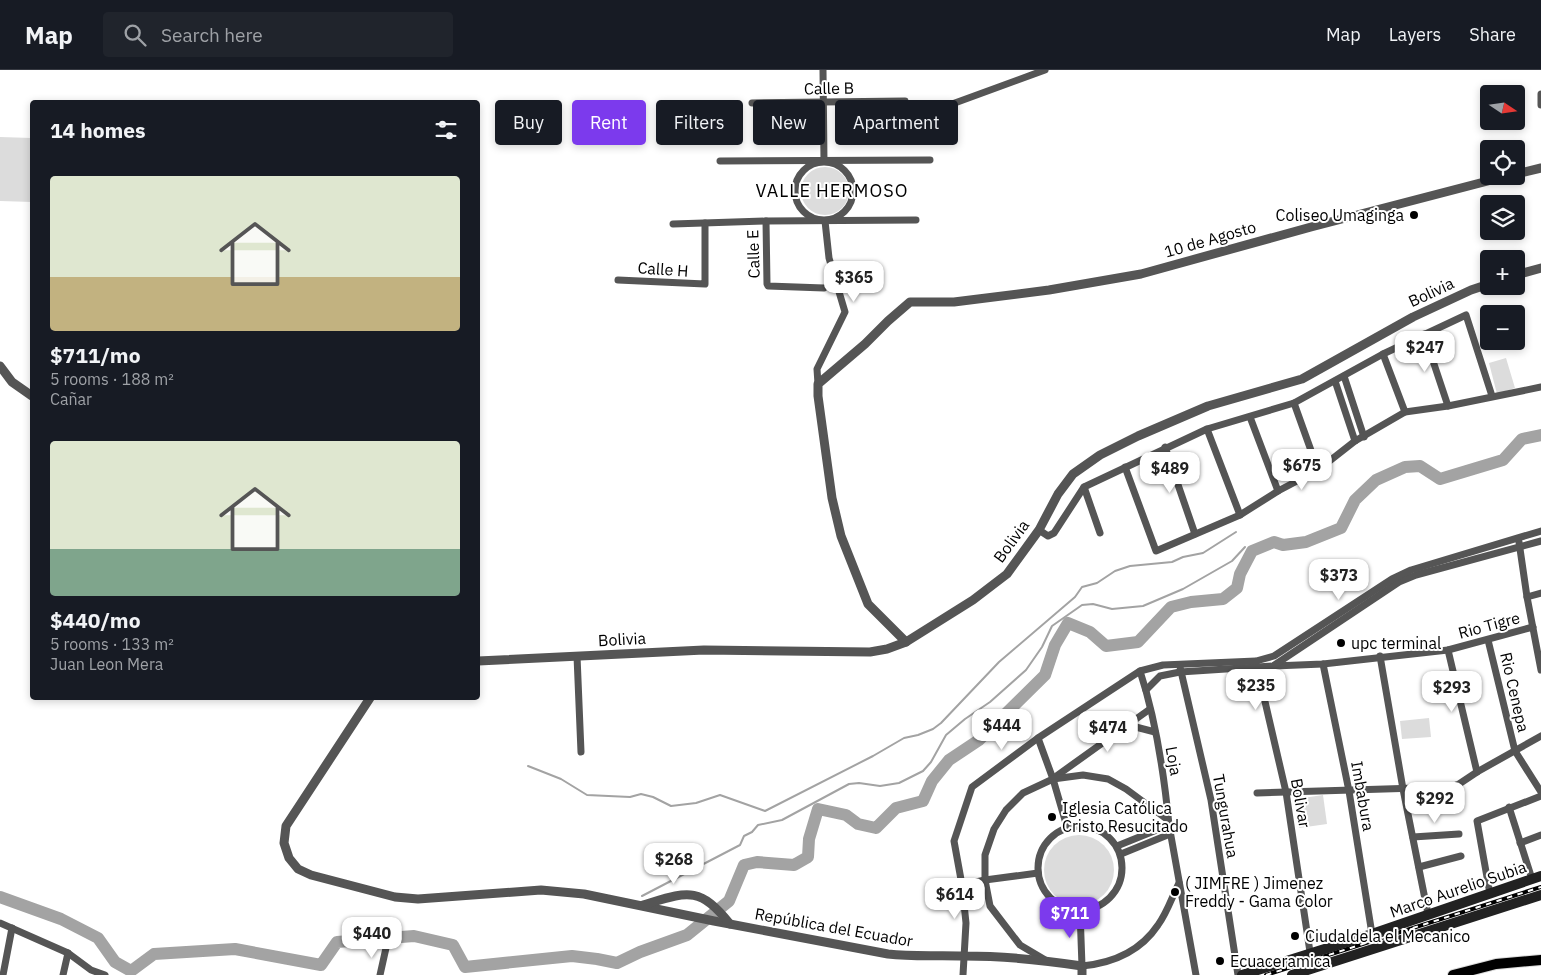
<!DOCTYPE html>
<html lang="en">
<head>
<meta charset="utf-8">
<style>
	:root { --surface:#171b24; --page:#20242c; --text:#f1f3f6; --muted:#9ea1a6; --line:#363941; --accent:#7c3aed }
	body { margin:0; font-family:"IBM Plex Sans",sans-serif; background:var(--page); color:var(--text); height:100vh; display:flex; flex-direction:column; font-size:19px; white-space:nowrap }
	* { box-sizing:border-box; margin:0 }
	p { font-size:16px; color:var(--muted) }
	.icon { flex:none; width:28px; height:28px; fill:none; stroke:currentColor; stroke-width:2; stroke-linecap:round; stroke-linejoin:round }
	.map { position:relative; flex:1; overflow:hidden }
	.side { position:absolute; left:30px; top:30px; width:450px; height:600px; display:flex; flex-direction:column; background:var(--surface); border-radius:5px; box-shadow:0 2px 8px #0003 }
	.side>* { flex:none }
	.top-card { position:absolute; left:495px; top:30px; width:475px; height:45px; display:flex; gap:10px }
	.needle { width:32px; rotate:103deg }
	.buttons { position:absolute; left:1480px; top:15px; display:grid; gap:10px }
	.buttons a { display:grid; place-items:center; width:45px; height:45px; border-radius:5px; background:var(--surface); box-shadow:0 2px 8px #0003; font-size:25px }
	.price { position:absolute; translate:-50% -42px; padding:0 11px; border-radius:10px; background:#fff; color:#222; font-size:16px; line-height:32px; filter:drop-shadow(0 1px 2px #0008) }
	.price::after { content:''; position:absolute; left:50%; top:30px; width:15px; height:11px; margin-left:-8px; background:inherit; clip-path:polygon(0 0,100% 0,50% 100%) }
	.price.active { background:var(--accent); color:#fff }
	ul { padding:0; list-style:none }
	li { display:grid; align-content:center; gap:10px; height:265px; padding:0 20px }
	li span { display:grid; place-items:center; height:155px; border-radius:5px; color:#555 }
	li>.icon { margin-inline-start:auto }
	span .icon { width:90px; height:90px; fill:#fffc; stroke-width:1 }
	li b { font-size:21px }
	h2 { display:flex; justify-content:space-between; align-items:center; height:60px; padding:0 20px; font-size:21px }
	.tag { padding:0 18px; border-radius:5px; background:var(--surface); box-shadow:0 2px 8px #0003; font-size:18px; line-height:45px }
	.tag.active { background:var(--accent); color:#fff }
	header { display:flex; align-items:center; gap:30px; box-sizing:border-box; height:70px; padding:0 25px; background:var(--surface); border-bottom:1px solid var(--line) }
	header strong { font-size:24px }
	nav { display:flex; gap:28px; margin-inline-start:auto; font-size:18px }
	.search { width:350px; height:45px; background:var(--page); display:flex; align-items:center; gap:12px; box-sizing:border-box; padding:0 18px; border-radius:5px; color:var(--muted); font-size:19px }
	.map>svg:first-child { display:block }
	.green { fill:#dcdcdc }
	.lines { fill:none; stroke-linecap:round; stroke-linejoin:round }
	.stream { stroke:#a3a3a3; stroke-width:2 }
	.river { stroke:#a3a3a3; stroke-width:12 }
	.primary-casing { stroke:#dbdbdb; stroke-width:12 }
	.minor { stroke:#555; stroke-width:7 }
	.tertiary { stroke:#555; stroke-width:9 }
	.secondary { stroke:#222; stroke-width:10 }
	.primary { stroke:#000; stroke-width:10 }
	.rail-casing { stroke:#000; stroke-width:4 }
	.rail { stroke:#fff; stroke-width:2; stroke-dasharray:5.5; stroke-linecap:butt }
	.poi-dot { fill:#000; stroke:#fff; stroke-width:2 }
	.labels { text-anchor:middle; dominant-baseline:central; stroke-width:4; stroke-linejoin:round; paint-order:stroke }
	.street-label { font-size:16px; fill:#000; stroke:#fff }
	.poi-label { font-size:16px; fill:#000; stroke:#fff; text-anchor:start }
	.neighbourhood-label { font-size:18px; letter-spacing:1px; fill:#000; stroke:#fff }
</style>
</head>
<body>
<header>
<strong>Map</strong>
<div class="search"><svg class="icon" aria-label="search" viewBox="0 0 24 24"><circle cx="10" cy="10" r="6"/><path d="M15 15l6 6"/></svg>Search here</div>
<nav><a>Map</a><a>Layers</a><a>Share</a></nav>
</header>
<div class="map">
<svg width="1541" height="905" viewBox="0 0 1541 905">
	<rect width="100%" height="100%" fill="#fff"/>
	<g class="green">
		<path d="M0,67L32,68V132L0,131Z"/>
		<circle cx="825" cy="121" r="24"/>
		<path d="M1506,288L1515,318L1497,324L1489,293Z"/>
		<path d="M1429,648L1431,667L1402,669L1400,651Z"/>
		<path d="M1323,725L1327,754L1299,758L1296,729Z"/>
		<circle cx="1079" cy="800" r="35"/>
	</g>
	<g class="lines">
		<g class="stream">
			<path d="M528,696L561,709L587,725L630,727L641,724L653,727L671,736L696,733L720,725L765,741L873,686L904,668L918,665L933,659L941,653L999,592L1075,527L1082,517L1097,513L1115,501L1130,496L1172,492L1183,487L1203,483L1236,462"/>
			<path d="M642,826L740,775L744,766L752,762L758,755L782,750L849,714L859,713L880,716L899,713L923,701L931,692L946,665L965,649L990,632L1026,600L1042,577L1052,556L1082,535L1093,534L1112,539L1143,536L1183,519L1232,491L1245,477"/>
		</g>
		<path class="river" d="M0,827L61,849L98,868L115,892L131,901L154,884L235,879L321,895L337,872L414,866L453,875L465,897L572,886L597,889L617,893L640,882L687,865L729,831L744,795L757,792L794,795L808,787L809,769L818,739L846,745L858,754L876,758L896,738L923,731L932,711L949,690L979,670L1045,605L1055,575L1068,553L1090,562L1106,576L1138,572L1171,537L1191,532L1223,529L1237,518L1240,504L1252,481L1274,472L1283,475L1306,472L1341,458L1355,430L1376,410L1405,397L1420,396L1440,409L1503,390L1522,369L1541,365"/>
		<g class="primary-casing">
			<path id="primary" d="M1453,905L1496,894L1541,890"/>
		</g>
		<g class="minor">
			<path d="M823,0L824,91"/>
			<path d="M1541,24V35"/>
			<path d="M752,33L905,31"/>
			<path d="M922,45L1045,0"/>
			<path d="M720,91L930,90"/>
			<circle cx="824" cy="121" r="29"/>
			<path d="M766,151L767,214L768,216L824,218"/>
			<path d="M673,154L766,151L916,150"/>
			<path d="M618,210L705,214V153"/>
			<path d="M1424,264L1448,336"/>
			<path d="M1383,284L1405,342"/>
			<path d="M1344,306L1364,367"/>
			<path d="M1335,311L1355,371"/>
			<path d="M818,314L817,299L845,242L829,188L825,151"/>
			<path d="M1294,333L1318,400"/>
			<path d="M1250,347L1278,421"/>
			<path d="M1207,359L1240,445"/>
			<path d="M1165,377L1195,464"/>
			<path d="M1125,397L1156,481L1240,445L1278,421L1318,400L1355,371L1405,342L1448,336L1541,317"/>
			<path d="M1084,417L1100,463"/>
			<path d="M1039,460L1048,466L1054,463L1084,417L1207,359L1294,333L1383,284L1466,245L1492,326"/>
			<path d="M1519,472L1527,527L1541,600"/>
			<path d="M1527,527L1541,523"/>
			<path d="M1488,570L1515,681L1541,722"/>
			<path d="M1448,580L1477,702"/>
			<path d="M577,586L581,682"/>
			<path d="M1380,586L1403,719L1428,844"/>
			<path d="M1256,593L1286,722L1310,882"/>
			<path d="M1323,594L1349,721L1372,864"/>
			<path d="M1274,596L1323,594L1448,580L1533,557"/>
			<path d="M1180,597L1211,730L1238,905"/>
			<path d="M1140,601C1156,650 1164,703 1169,755L1196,905"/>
			<path d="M1146,620L1160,606L1180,602L1273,596L1399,512L1416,505L1541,471"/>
			<path d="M1128,655L1155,662"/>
			<path d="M1038,668L1053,709L1067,757"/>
			<path d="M1055,707L1150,639"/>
			<path d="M1257,723L1450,717L1459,714L1477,702L1541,666"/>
			<path d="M1509,737L1532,809"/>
			<circle cx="1080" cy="798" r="42"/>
			<path d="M1413,767L1459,764"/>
			<path d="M1520,773L1541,765"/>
			<path d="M1117,776L1169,755"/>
			<path d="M1121,784L1170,764"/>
			<path d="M1419,797L1461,786"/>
			<path d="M962,815L985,810L1038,803"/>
			<path d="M1490,824L1477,751L1541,726"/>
			<path d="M1080,841L1082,896C1113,893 1140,882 1158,855C1167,843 1172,827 1179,813"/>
			<path d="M0,853L68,883L91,900L105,905"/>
			<path d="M1047,891L1020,875L990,836L985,810V785L994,759L1006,740L1023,723L1053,709L1083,705L1108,709L1126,719L1168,750"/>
			<path d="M3,905L12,858"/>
			<path d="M63,905L68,883"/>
			<path d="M380,905L386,878"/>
			<path d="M963,905L966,853L962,815L954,771L972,717L1038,668L1140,601L1163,595L1256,591L1274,586L1392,509L1411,500L1541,461"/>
		</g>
		<g class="tertiary">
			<path d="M1516,104L1541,98"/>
			<path d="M1516,205L1541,198"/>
			<path d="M0,296L12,312L32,326"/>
			<path d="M906,572L868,534L841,466L832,428L818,326V314L865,274L888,251L910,232H954L1049,220L1141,204L1311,157L1507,106"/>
			<path d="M478,591L704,580L870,582L887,579L906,572L973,530L1007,504L1039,460L1058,424L1073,404L1100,385L1138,366L1208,336L1302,309L1413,247L1471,220L1489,214"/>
			<path d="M370,628L286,756L284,773L289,788L298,799L311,805L395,827L418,829L541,820L584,824L714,851L888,884C913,887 938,885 964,886C1004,886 1043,890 1082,896V905"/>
			<path d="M643,835C687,822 699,815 730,854"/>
		</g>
		<g class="secondary">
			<path d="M1242,905L1372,864L1541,806"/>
			<path d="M1292,905L1541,825"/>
		</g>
		<use href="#primary" class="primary"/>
		<g class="rail-casing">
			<path id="rail" d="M1266,905L1541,817"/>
		</g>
		<use href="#rail" class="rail"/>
	</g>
	<g class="poi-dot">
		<circle cx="1414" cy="145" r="5"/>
		<circle cx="1341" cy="573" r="5"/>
		<circle cx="1052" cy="747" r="5"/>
		<circle cx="1175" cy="822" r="5"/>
		<circle cx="1295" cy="866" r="5"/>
		<circle cx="1220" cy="891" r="5"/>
	</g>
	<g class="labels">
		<g class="street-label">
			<text transform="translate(829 18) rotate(-1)">Calle B</text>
			<text transform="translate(1210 169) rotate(-16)">10 de Agosto</text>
			<text transform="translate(753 184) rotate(-92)">Calle E</text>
			<text transform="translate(663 199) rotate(4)">Calle H</text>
			<text transform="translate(1431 222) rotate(-25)">Bolivia</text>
			<text transform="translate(1011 471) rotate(-54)">Bolivia</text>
			<text transform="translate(1489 555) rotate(-15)">Rio Tigre</text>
			<text transform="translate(622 569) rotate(-3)">Bolivia</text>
			<text transform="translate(1515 622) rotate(77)">Rio Cenepa</text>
			<text transform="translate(1174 691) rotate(80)">Loja</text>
			<text transform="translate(1363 726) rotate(80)">Imbabura</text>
			<text transform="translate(1301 733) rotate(80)">Bolivar</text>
			<text transform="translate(1226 746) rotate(80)">Tungurahua</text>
			<text transform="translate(1458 819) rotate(-19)">Marco Aurelio Subia</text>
			<text transform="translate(834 857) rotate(10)">República del Ecuador</text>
		</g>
		<g class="poi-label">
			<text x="1404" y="145" text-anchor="end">Coliseo Umaginga</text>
			<text x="1351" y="573">upc terminal</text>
			<text x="1062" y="738">Iglesia Católica<tspan x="1062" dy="18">Cristo Resucitado</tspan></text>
			<text x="1185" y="813">( JIMFRE ) Jimenez<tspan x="1185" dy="18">Freddy - Gama Color</tspan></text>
			<text x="1305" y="866">Ciudaldela el Mecanico</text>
			<text x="1230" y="891">Ecuaceramica</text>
		</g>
		<g class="neighbourhood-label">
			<text x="832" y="120">VALLE HERMOSO</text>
		</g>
	</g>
</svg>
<div class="buttons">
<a><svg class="needle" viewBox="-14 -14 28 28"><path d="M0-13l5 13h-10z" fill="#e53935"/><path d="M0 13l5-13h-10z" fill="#9ea1a6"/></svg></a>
<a><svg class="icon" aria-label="locate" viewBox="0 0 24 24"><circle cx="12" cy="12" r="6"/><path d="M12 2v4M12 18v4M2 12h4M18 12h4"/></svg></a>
<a><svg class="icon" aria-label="layers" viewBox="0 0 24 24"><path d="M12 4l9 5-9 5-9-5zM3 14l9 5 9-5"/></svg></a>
<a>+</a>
<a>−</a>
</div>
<b class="price" style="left:854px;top:233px">$365</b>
<b class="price" style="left:1425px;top:303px">$247</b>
<b class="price" style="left:1302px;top:421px">$675</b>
<b class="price" style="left:1170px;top:424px">$489</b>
<b class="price" style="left:1339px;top:531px">$373</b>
<b class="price" style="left:1256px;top:641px">$235</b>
<b class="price" style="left:1452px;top:643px">$293</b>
<b class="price" style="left:1002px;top:681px">$444</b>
<b class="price" style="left:1108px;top:683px">$474</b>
<b class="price" style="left:1435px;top:754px">$292</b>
<b class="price" style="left:674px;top:815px">$268</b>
<b class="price" style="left:955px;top:850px">$614</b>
<b class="price active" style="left:1070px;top:869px">$711</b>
<b class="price" style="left:372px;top:889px">$440</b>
<div class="top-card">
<a class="tag">Buy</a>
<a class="tag active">Rent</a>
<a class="tag">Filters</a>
<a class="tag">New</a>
<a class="tag">Apartment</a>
</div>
<section class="side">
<h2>14 homes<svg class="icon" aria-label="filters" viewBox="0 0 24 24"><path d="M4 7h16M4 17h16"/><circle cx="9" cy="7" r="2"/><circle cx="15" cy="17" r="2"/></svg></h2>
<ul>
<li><span style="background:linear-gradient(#dfe7d0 65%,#c2b280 0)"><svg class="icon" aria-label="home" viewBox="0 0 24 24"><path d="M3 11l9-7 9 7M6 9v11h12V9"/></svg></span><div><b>$711/mo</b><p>5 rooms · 188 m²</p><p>Cañar</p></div></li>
<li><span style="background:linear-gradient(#dfe7d0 70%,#7fa58c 0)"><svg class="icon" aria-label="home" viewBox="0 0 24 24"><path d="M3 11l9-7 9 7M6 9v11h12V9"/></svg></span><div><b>$440/mo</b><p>5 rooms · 133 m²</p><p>Juan Leon Mera</p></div></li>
</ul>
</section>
</div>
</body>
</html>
